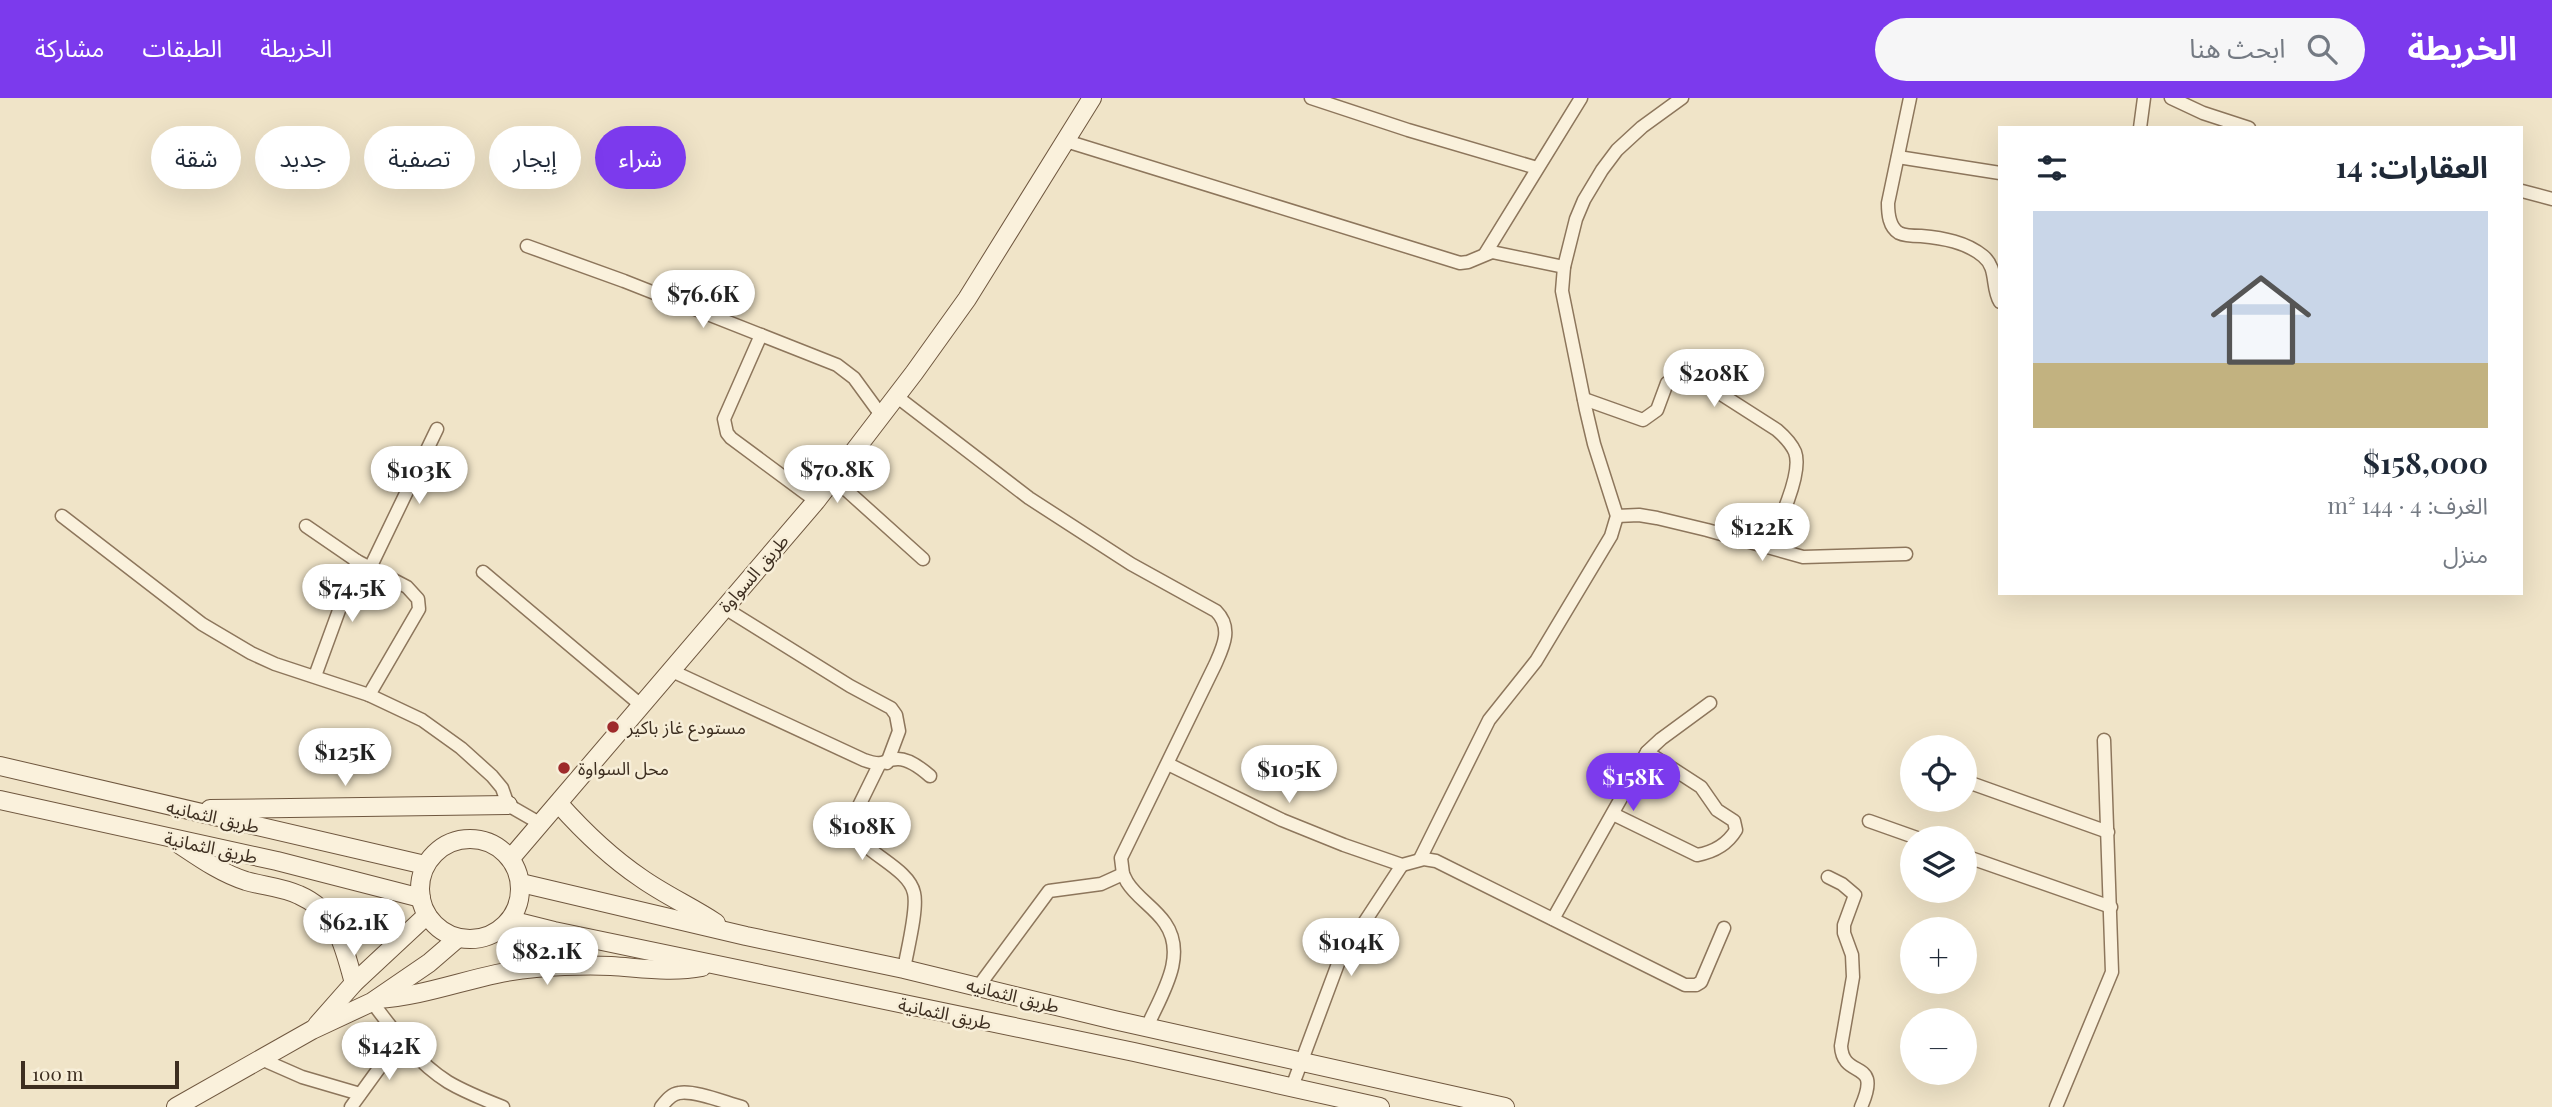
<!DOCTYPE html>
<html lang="ar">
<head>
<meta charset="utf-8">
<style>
	:root { --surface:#fff; --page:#f6f6f7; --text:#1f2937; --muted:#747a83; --accent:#7c3aed }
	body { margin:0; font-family:"Playfair Display","Noto Sans Arabic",serif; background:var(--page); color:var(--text); direction:rtl; height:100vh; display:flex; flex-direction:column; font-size:26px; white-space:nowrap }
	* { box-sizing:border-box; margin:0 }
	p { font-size:23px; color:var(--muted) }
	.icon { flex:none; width:38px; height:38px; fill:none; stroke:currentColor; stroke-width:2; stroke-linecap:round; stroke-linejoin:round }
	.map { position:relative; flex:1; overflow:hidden; direction:ltr }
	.details { position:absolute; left:1998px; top:28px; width:525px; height:469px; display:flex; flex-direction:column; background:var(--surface); border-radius:0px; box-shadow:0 7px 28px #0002; direction:rtl }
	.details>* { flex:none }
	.hud { position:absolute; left:21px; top:28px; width:665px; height:63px; direction:rtl; display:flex; gap:14px }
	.buttons { position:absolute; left:1900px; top:637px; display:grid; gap:14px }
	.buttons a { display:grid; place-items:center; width:77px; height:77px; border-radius:50%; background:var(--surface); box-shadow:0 7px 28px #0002; font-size:35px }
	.scale { position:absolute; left:21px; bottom:18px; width:158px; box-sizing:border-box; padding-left:7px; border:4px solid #3d2e20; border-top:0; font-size:19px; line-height:24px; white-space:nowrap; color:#3d2e20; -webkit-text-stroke:5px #f7eed8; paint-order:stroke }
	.price { position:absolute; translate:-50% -60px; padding:0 16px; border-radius:24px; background:#fff; color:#222; font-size:23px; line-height:46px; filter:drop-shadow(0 2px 4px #0008) }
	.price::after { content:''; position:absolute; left:50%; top:42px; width:21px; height:16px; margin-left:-10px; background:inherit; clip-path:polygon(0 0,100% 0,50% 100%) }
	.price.selected { background:var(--accent); color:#fff }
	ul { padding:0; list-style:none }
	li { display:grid; align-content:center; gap:14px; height:371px; padding:0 35px }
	li span { display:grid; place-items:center; height:217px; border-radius:0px; color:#555 }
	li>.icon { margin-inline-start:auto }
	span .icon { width:126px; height:126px; fill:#fffc; stroke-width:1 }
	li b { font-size:30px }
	h2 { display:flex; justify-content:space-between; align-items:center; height:84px; padding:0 35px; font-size:30px }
	.pill { padding:0 24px; border-radius:32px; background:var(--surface); box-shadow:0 7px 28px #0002; font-size:24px; line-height:63px }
	.pill.selected { background:var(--accent); color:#fff }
	header { display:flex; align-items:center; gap:42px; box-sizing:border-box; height:98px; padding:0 35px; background:var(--accent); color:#fff }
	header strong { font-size:33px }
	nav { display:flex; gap:38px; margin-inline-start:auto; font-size:24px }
	.search { width:490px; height:63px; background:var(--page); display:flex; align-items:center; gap:18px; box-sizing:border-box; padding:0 24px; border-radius:38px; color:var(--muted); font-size:26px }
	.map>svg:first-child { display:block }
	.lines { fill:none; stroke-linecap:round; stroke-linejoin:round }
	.street-casing { stroke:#8d765c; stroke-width:15 }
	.secondary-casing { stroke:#6f573f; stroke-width:20 }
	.street { stroke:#faf1dc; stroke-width:12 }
	.secondary { stroke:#faf1dc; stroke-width:18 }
	.poi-dot { fill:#9e2a2b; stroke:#f7eed8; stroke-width:2.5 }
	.labels { text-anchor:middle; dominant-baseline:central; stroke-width:5; stroke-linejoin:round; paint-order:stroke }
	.street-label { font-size:18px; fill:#3d2e20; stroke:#f7eed8 }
	.poi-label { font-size:18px; fill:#3d2e20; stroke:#f7eed8; text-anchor:start }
</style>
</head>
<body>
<header>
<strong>الخريطة</strong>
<div class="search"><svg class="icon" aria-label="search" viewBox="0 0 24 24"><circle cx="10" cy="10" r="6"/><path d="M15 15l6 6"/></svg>ابحث هنا</div>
<nav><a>الخريطة</a><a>الطبقات</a><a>مشاركة</a></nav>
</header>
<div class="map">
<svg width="2552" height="1009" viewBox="0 0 2552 1009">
	<rect width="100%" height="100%" fill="#f0e4c8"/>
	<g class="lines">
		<g class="street-casing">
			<g id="street">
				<path d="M1311,0L1408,32L1537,70"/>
				<path d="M1910,0L1888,105C1888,116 1889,129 1899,135C1905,138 1914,138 1921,138C1943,140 1966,144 1983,158C1998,170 1991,189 2000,204"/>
				<path d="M2171,0L2203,15L2249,30"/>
				<path d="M2140,30L2144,0"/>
				<path d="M1066,43L1460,165L1468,164L1492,154L1564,169"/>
				<path d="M1898,59L2000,75"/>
				<path d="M2522,93L2552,101"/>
				<path d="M527,148L624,183L837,267L854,280L881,317"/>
				<path d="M1485,156L1581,0"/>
				<path d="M761,237L724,321L727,335L731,340L816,403"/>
				<path d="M896,298L1029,400L1131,466L1216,513C1233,530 1223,549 1215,567L1121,760L1123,776L1127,784C1137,800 1154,809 1165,825C1188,858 1161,897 1147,929"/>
				<path d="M1584,301L1643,322L1657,312L1667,285C1678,277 1686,278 1699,282L1777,332C1784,338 1791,345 1795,354C1803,375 1778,429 1766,449"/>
				<path d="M833,380L923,461"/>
				<path d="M62,418L202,526L251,555L275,566L369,597L422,622L461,650L492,678L502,690L508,707L541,726"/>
				<path d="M1617,418L1639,417L1657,420L1707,432L1803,459L1906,456"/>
				<path d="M306,428L357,463L407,489L418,501L419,511L369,597"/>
				<path d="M370,470L437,331"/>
				<path d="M483,474L642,608"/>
				<path d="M723,509L850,588L891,610L896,617L899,633L887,665"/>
				<path d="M672,573L864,662C887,670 882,661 898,661C909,661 922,671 930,678"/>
				<path d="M315,578L357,463"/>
				<path d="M1168,666L1282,722L1344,747L1402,767L1424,761L1436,763L1685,887H1696L1701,884L1724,830"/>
				<path d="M879,667L852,722C849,751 908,766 914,795C918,811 907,853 904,871"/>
				<path d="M1965,683L2108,734"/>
				<path d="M1613,716L1697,757C1714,754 1727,747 1736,732L1734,723L1717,712L1701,689L1647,654"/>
				<path d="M1869,723L1917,740"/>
				<path d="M1965,758L2111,809"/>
				<path d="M1420,761L1489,622L1536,563L1611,438L1617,418L1594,346L1586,312L1562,193L1564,169L1576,121L1584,102L1602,72L1617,52L1642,29L1682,0"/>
				<path d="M1828,779L1842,786L1855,797L1844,827V835L1852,857L1853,879L1841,948C1843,983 1883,959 1861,1009"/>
				<path d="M1553,821L1647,654L1661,641L1710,605"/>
				<path d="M978,889L1049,793L1101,786L1123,776"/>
				<path d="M372,904C393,932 417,965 448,984C465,994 485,1002 503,1009"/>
				<path d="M261,961L302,979L360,996"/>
				<path d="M1292,989L1339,863L1402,767"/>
				<path d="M351,1009L401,940"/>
				<path d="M661,1009C666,1003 671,996 679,995C695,992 726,1005 742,1009"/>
				<path d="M2056,1009L2112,874L2104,642"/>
			</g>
		</g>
		<g class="secondary-casing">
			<g id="secondary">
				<path d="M0,668L425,767"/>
				<path d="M0,702L277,763L421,800"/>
				<path d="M559,706C584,734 610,759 641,780C665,797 692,809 716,825"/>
				<path d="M210,711L508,707"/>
				<circle cx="470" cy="791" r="50"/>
				<path d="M179,746C200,760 221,775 246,783C263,788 282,789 299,797C338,814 343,847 354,885"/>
				<path d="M511,760L816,403L914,275L967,201L1092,0"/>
				<path d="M521,785L746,838L904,871L1114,922L1505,1009"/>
				<path d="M510,822L554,833L1134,954L1380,1009"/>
				<path d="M377,901C432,898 481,874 536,870C560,868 586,867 611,868C642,870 672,875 702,869"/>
				<path d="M317,927L354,885L427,817"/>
				<path d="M176,1009L312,932L372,904L429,865L458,840"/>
			</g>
		</g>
		<use href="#street" class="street"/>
		<use href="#secondary" class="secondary"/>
	</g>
	<g class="poi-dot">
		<circle cx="613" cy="629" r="7"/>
		<circle cx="564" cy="670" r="7"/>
	</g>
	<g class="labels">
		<g class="street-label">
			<text transform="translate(753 475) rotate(-49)">طريق السواوة</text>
			<text transform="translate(213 718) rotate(13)">طريق الثمانيه</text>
			<text transform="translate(211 749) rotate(12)">طريق الثمانية</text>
			<text transform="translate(1013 897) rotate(14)">طريق الثمانيه</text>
			<text transform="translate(945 915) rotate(12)">طريق الثمانية</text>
		</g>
		<g class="poi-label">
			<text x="627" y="629">مستودع غاز باكير</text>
			<text x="578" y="670">محل السواوة</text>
		</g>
	</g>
</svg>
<div class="buttons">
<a><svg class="icon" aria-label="locate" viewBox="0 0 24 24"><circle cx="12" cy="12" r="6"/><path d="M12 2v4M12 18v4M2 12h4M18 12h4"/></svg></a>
<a><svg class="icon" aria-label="layers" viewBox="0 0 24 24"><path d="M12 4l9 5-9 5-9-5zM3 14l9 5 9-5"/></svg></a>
<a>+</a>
<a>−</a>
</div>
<div class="scale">100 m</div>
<b class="price" style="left:703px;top:232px">$76.6K</b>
<b class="price" style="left:1714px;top:311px">$208K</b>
<b class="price" style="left:837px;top:407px">$70.8K</b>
<b class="price" style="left:419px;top:408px">$103K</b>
<b class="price" style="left:1762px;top:465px">$122K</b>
<b class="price" style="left:352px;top:526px">$74.5K</b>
<b class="price" style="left:345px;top:690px">$125K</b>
<b class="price" style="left:1289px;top:707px">$105K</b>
<b class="price selected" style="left:1633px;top:715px">$158K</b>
<b class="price" style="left:862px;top:764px">$108K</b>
<b class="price" style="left:354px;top:860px">$62.1K</b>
<b class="price" style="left:1351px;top:880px">$104K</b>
<b class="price" style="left:547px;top:889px">$82.1K</b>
<b class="price" style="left:389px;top:984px">$142K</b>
<div class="hud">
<a class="pill selected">شراء</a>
<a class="pill">إيجار</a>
<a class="pill">تصفية</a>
<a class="pill">جديد</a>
<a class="pill">شقة</a>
</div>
<section class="details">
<h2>العقارات: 14<svg class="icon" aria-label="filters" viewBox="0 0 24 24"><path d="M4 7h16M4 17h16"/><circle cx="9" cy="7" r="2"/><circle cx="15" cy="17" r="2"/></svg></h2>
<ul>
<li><span style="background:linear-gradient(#c9d6e8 70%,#c2b280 0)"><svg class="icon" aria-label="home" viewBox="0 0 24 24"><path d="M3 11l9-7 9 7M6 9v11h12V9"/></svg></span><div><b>$158,000</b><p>الغرف: 4 · 144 m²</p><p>منزل</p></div></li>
</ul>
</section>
</div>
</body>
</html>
